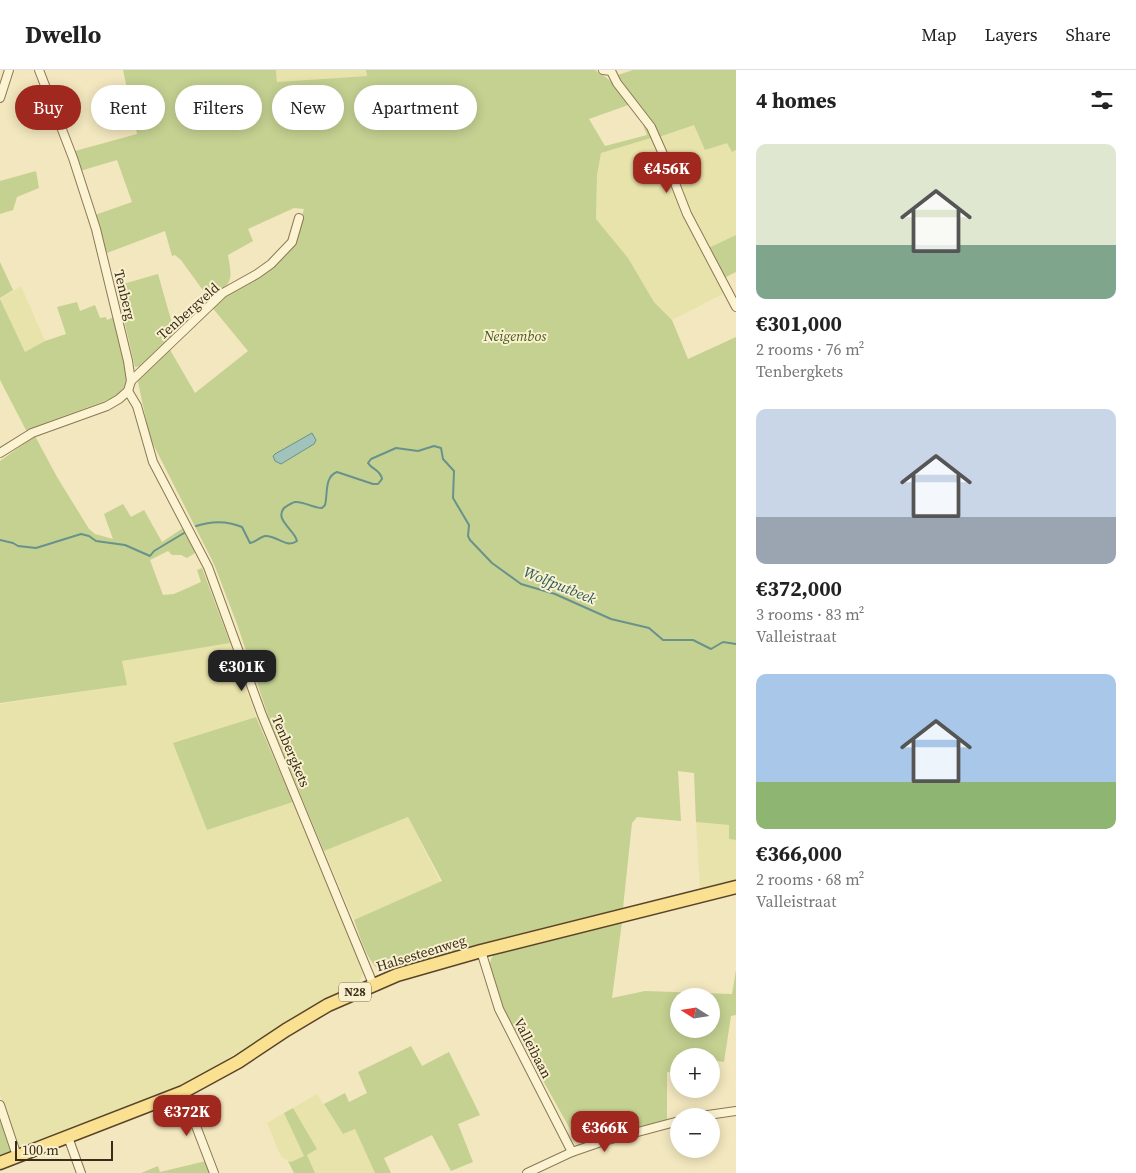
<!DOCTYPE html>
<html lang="en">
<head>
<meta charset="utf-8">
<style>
	:root { --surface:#fff; --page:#f6f6f6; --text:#222; --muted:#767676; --line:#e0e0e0; --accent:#a1281f }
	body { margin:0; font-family:"Source Serif 4",serif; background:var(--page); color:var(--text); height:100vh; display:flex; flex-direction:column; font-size:19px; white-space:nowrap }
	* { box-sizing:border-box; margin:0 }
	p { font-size:16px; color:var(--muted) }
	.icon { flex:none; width:28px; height:28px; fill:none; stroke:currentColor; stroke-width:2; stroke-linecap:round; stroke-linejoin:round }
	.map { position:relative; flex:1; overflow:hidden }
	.drawer { display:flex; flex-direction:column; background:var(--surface); width:400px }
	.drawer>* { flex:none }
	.top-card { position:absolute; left:15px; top:15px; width:475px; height:45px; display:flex; gap:10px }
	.needle { width:32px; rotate:282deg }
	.buttons { position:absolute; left:670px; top:918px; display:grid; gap:10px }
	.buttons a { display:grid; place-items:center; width:50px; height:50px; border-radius:50%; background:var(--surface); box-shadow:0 2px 12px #0003; font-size:25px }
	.scale { position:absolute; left:15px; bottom:12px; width:98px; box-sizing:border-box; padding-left:5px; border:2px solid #3a2c1b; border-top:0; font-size:14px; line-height:18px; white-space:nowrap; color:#3a2c1b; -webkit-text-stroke:4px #f9f0ce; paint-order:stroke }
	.price { position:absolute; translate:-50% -42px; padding:0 11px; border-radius:10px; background:var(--accent); color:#fff; font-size:16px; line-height:32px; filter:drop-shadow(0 1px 2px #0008) }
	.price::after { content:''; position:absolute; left:50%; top:30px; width:15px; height:11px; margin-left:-8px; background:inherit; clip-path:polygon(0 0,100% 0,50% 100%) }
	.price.current { background:#222; color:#fff }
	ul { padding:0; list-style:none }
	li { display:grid; align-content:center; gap:10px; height:265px; padding:0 20px }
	li span { display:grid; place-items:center; height:155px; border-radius:10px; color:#555 }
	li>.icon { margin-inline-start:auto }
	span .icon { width:90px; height:90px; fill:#fffc; stroke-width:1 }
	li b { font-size:21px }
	h2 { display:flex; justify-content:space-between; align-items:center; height:60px; padding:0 20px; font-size:21px }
	.pill { padding:0 18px; border-radius:22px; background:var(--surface); box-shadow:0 2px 12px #0003; font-size:18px; line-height:45px }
	.pill.current { background:var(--accent); color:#fff }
	header { display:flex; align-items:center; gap:30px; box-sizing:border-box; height:70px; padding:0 25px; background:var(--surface); border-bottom:1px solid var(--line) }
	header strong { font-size:24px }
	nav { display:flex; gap:28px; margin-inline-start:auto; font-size:18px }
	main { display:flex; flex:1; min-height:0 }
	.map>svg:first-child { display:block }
	.farmland { fill:#e8e3aa }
	.green { fill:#c4d191; fill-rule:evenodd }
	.water { fill:#a2c3bc; stroke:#68928b }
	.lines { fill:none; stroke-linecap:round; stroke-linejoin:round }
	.stream { stroke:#68928b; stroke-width:2 }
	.street-casing { stroke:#8c7755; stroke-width:10 }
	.primary-casing { stroke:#59442a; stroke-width:15 }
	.street { stroke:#fcf3d2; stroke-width:8 }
	.primary { stroke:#fae191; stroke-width:12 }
	.labels { text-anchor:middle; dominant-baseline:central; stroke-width:4; stroke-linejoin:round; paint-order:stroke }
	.shield { fill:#f9f0ce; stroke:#736751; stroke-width:1 }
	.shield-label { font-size:12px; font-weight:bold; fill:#3a2c1b }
	.street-label { font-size:14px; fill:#3a2c1b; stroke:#f9f0ce }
	.park-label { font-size:14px; font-style:italic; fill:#46581f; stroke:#f9f0ce }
	.water-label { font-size:15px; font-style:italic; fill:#295a5b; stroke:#f9f0ce }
</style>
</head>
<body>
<header>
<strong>Dwello</strong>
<nav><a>Map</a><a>Layers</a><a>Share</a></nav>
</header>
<main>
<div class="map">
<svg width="736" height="1103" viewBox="0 0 736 1103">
	<rect width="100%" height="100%" fill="#f2e7be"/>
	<g class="farmland">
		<path d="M276,0H366L367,6L277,12Z"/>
		<path d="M694,54L728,73L732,82L736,80V165L706,179L689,143L659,67Z"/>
		<path d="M651,68L661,91L664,90L725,223L672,250L654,232L628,188L596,149L597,105L601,83Z"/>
		<path d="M21,216L45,271L25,282L0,229Z"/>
		<path d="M230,573L256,647L174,673L207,760L293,732L363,900L362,907L357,915L301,944L190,1011L20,1079L17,1077L0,1024V634L126,615L122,591Z"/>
		<path d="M408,747L440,811L442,812L354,850L324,781Z"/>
		<path d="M696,752L730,755L729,769L736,770V810L700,819Z"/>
		<path d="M317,1024L343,1064L355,1059L375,1103H315L306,1085L317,1079L293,1038Z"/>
		<path d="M284,1043L304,1086L291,1092L283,1088L279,1082L267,1053Z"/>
	</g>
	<g class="green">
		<path d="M123,0H276L277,12L367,6L366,0H595C611,9 620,21 631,34L589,49L605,76L647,65L643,55L645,53L664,90L661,91L651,68L601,83L597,105L596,149L628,188L654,232L672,250L688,289L736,267V770L729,769V755L696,752L694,703L678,701L681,751L637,747L632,753L623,838L479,874L384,902C368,897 360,866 354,850L442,811L408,747L324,781L271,654L237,554L214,494L150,368L138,312L141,305L169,278L195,323L248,281L211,236L232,221L274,197L294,173L304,139L294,138L248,159L253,171L228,185C233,214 232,211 210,230L181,190L175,185L172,186L165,161L107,183L95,145L132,132L117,90L80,101L75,81L137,64Z"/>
		<path d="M633,0H736V80L732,82L727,73L705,80L694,55L659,67L618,9V5Z"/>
		<path d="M36,101L39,118L17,127L13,140L0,144V111Z"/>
		<path d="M736,165V202L722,209L706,179Z"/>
		<path d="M0,192L13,220L0,228Z"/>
		<path d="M158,204L175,264L142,296L135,297L116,216Z"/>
		<path d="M0,229L25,282L45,271L66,264L57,237L77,232L80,241L95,235L100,248L106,247L107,250L114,247C117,261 129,300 126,312C124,320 117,325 110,329L45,353L27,362L0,310Z"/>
		<path d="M35,366L57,407L89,459L95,464L113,469L104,444L123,434L131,447L144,440L162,472L183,458L195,483L187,488L181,485H172L168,481L150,490L163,525L174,524L201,512L197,500L202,498L230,573L122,591L127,615L0,633V391Z"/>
		<path d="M256,647L293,732L207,760L173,673Z"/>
		<path d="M622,852L612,928L645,921L732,924L736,900V945L731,946L724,992L711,990V986H679V1003L667,1002V1050L582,1073L575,1068L501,935L489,898L491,889L494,884ZM679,926H711V959H679Z"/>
		<path d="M411,976L422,996L449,982L480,1045L458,1054L473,1092L451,1101L432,1065L384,1088L391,1103H375L355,1059L343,1064L324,1034L345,1023L349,1032L367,1023L358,1002Z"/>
		<path d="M293,1038L317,1079L307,1085L315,1103H294L288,1091L291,1092L304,1086L284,1043Z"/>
		<path d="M0,1046L11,1081L0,1086Z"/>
		<path d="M206,1091L211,1103H141L158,1096L160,1102Z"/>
	</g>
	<path class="water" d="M312,363L316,370L314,374L281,394L275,391L273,386L275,384Z"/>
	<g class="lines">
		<g class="stream">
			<path d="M196,456C211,451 228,451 242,457L250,473C256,472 260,467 265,466C277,465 286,479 297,471C295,460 274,450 284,438C287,436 291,433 295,432C303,431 313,438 322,438L325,435C328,424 324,407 337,402L373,414H378L382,409C380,399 372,400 368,393L371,389L396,378L418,381L434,376L441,378L443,389L454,401L453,428L469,455L468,466L470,470L492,493L521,514L555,524L611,549L649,558L663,570H693L711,579L723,572L736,574"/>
			<path d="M0,470L13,473L18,476L36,478L81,464L89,466L96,471L125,475L150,486L154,481L184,463"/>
		</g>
		<g class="street-casing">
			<g id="street">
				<path d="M603,0L611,1L617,13L651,57L667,93L687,144L736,237"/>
				<path d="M0,28L9,0"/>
				<path d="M131,311L223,223L257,204L271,194L292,172L299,148"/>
				<path d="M128,321L137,336L153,392L208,497L262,645L373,914"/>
				<path d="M0,383L32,363L107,336L119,329L128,321L131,311L128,291L96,159L73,88L39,0"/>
				<path d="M481,881L499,939L572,1082"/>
				<path d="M183,1022L214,1103"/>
				<path d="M0,1035L17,1086"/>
				<path d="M701,1046L736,1041"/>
				<path d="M68,1067L81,1103"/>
				<path d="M527,1103L572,1082L604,1071L679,1051"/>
			</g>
		</g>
		<g class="primary-casing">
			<path id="primary" d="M0,1093L183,1022L238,992L286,960L328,935L397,905L481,881L736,817"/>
		</g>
		<use href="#street" class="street"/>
		<use href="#primary" class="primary"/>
	</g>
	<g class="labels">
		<rect class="shield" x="339" y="912.5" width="32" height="19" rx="4"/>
		<g class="shield-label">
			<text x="355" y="922">N28</text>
		</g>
		<g class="street-label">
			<text transform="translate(125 225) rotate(76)">Tenberg</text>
			<text transform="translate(188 241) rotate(-42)">Tenbergveld</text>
			<text transform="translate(291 681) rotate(67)">Tenbergkets</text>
			<text transform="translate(421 883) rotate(-17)">Halsesteenweg</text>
			<text transform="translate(533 978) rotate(63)">Valleibaan</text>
		</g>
		<g class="park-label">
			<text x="515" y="266">Neigembos</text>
		</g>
		<g class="water-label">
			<text transform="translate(560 515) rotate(22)">Wolfputbeek</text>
		</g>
	</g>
</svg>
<div class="buttons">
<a><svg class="needle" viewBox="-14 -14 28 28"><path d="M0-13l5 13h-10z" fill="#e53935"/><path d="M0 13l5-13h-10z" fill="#767676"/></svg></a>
<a>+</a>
<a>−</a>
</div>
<div class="scale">100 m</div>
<b class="price" style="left:667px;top:124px">€456K</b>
<b class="price current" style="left:242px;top:622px">€301K</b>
<b class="price" style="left:187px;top:1067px">€372K</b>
<b class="price" style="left:605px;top:1083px">€366K</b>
<div class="top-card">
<a class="pill current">Buy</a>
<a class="pill">Rent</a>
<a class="pill">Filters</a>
<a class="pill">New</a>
<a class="pill">Apartment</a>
</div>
</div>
<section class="drawer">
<h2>4 homes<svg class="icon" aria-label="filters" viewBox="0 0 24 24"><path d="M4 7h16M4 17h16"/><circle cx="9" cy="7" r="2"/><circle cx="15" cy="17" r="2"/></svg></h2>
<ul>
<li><span style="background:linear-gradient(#dfe7d0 65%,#7fa58c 0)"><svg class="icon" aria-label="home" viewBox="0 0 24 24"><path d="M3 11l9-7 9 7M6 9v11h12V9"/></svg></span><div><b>€301,000</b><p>2 rooms · 76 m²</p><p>Tenbergkets</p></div></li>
<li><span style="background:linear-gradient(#c9d6e8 70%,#9aa5b1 0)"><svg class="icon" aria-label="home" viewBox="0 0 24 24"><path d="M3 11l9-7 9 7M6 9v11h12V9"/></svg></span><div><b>€372,000</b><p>3 rooms · 83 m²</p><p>Valleistraat</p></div></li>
<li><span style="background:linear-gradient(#a9c7e8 70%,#8fb573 0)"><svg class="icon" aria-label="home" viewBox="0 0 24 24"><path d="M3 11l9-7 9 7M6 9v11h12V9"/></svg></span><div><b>€366,000</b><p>2 rooms · 68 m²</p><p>Valleistraat</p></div></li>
</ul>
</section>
</main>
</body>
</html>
